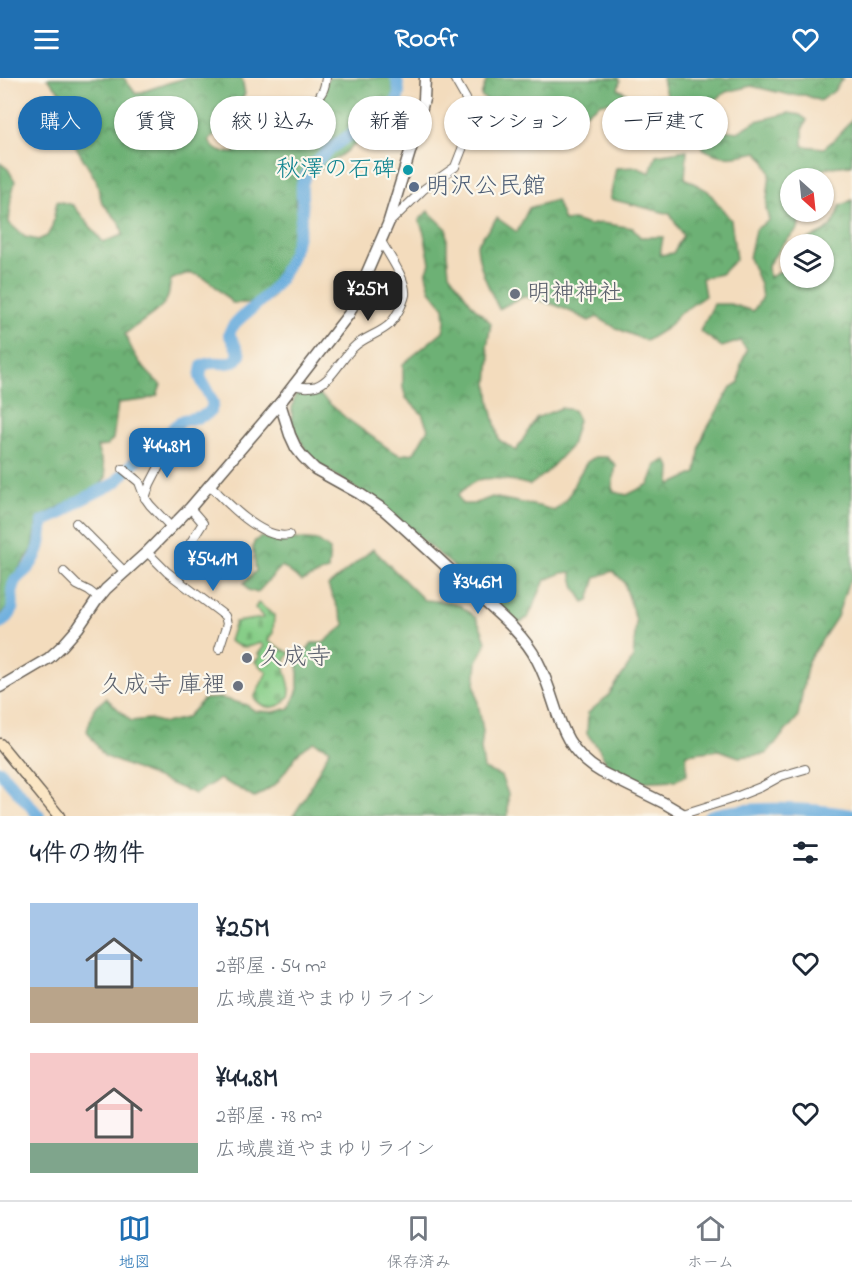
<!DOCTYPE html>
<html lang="ja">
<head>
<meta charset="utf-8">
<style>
	:root { --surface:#fff; --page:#f6f6f7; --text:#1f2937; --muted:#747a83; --line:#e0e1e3; --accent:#1f6fb2 }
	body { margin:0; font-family:"Indie Flower","Klee One",sans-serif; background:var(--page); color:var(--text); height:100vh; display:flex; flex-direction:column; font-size:22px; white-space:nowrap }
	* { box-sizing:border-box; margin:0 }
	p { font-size:20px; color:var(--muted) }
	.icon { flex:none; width:33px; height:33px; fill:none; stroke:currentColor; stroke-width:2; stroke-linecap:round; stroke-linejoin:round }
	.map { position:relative; height:738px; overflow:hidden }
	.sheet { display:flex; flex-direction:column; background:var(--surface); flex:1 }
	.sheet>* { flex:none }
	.top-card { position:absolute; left:18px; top:18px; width:816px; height:54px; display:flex; gap:12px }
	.needle { width:39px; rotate:153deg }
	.fabs { position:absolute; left:780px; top:90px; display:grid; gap:12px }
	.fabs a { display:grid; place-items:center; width:54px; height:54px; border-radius:50%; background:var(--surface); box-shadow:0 2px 4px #0004; font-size:30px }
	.price { position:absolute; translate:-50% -51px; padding:0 14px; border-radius:12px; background:var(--accent); color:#fff; font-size:20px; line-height:39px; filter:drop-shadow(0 2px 3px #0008) }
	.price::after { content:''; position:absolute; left:50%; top:36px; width:18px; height:14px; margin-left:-9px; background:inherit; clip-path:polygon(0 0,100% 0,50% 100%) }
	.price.active { background:#222; color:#fff }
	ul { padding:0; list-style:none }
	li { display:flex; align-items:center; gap:18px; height:150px; padding:0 30px }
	li span { display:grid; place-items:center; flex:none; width:168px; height:120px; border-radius:0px; color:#555 }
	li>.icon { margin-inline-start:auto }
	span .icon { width:72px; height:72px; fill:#fffc; stroke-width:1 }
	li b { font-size:26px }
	h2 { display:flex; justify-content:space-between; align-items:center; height:72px; padding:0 30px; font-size:26px }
	.tag { padding:0 21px; border-radius:27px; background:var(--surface); box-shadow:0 2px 4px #0004; font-size:21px; line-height:54px }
	.tag.active { background:var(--accent); color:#fff }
	header { display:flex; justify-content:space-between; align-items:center; height:78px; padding:0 30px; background:var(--accent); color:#fff; font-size:27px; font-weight:700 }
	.tabs { display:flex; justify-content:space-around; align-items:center; height:84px; border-top:2px solid var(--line); background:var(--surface); font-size:16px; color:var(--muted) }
	.tabs a { display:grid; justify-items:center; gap:3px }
	.tabs .active { color:var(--accent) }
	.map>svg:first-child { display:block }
	.forest { fill:url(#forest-crowns); stroke:#446648; stroke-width:1.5 }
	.cemetery { fill:url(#cemetery-stones); stroke:#527552; stroke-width:1.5 }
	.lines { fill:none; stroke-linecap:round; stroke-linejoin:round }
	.river { stroke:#67acdd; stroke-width:12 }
	.minor-casing { stroke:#675f54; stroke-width:10 }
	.tertiary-casing { stroke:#675f54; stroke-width:13 }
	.secondary-casing { stroke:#675f54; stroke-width:13 }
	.minor { stroke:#fff; stroke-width:8 }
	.tertiary { stroke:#fff; stroke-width:10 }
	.secondary { stroke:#fbe6c4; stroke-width:10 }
	.culture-dot { fill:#0f9aa8; stroke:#fbf7ec; stroke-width:2 }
	.service-dot { fill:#5c6f8a; stroke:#fbf7ec; stroke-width:2 }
	.worship-dot { fill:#6b7280; stroke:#fbf7ec; stroke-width:2 }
	.labels { text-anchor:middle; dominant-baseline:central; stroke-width:4.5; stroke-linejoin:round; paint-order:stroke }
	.culture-label { font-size:24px; fill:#0d838f; stroke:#fbf7ec; text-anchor:end }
	.service-label { font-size:24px; fill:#4e5e75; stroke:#fbf7ec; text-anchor:start }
	.worship-label { font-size:24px; fill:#5b616d; stroke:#fbf7ec; text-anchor:start }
</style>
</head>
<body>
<header><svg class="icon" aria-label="menu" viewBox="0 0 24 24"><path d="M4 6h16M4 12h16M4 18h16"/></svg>Roofr<svg class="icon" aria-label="heart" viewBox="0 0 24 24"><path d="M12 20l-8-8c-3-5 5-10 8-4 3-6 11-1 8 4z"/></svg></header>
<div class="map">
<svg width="852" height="738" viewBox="0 0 852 738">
	<defs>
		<pattern id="forest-crowns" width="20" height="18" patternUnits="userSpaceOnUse" patternTransform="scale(1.5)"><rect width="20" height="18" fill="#6db174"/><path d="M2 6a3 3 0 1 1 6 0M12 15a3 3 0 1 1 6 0" fill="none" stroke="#598f5e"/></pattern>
		<pattern id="cemetery-stones" width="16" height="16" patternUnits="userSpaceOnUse" patternTransform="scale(1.5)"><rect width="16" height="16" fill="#87ce88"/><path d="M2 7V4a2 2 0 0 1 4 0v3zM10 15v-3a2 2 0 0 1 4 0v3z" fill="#74b075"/></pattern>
	</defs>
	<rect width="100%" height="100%" fill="#fbf7ec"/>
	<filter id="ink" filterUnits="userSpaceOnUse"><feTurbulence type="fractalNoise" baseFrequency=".0167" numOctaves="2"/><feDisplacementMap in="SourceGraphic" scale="12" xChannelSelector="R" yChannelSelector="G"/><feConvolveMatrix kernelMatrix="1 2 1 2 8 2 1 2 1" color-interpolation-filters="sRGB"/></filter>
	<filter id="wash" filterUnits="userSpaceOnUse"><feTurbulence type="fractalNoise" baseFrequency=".008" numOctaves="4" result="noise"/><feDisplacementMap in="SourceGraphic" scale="24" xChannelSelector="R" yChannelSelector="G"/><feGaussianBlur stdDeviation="1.35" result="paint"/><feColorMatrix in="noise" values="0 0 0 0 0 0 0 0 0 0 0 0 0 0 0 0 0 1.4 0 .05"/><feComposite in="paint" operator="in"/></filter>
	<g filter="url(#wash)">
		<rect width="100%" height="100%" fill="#f3dcbd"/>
		<g class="forest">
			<path d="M47,0H124L136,16L168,5L186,0H242L245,16L233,32L236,42L209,62C215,75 222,74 234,75L250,60L262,54L289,52L301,54L318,45L311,33L318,28L328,0H392C392,6 395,13 393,18C382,54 329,86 299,105L295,124L302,157L292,188L271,221L246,225H232C220,213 204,193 186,196C181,197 176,200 171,202C169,208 170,215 167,221C161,233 136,247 125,256C135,280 142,290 161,307L157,318L144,322L118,325L113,361L107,368L97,369C100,380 105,389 106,399L100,407L37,441L33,471L11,502L8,529L0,538V85L8,91L15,103L11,120L9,145L25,159L38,162L47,158L52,149L57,123L73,127L103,164L123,157L120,145L102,125L96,102L73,64C47,65 49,52 41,31L61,15Z"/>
			<path d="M487,0H619L620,4L618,11L639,22L601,25L589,33L557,48L520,59L513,42L481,18Z"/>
			<path d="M662,0H843L834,13L820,23L805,17H790L751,8L726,14L709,27L692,24L681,33C667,23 665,17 662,0Z"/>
			<path d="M789,35L800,37L807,42L803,50V68L824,70L836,60L852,41V87L830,89L802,100H790V113L786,120L790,122V134H801L798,151L783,166L768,187L769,200L786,190L790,183V200H824V166H802C808,158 816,159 824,154C833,148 838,137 840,128L852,122V499L847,508L837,539L808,583L798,639L766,676L739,679L719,672L686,676L687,697L676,702L636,704L608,689L599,671L587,656L588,635L608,618L633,581L636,543L624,504L613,493L596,499L589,522L584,524L575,510L571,494L562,495L545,502L528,540L519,545L445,481L355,410L312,382L297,357L292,344V330L295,317L303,311L314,312L346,340L392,373L400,377L414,375L428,351L422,336L406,320L403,310V286L443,253L445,244L444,229L430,212L426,196L430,185L424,155L419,142L428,133L447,151V175L449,195L473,228L491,245L487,270L490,279L488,306L490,325L499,362L516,373L536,340L561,330L573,332L578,342L571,368L545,396L530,407C516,403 497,399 482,401C473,403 464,411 458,417L462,426H474L492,419L543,429L554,433L568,420L576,402L587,384L595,379H607L616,387L612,409L614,414L627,417L649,406L656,387L666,382L671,390L670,407L696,395L700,367L705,354L731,309L739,305L741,286L747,272L740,263L722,269L700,253L714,226H730L753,233L762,220L760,206L749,180L755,152L769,142L766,130L770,95L764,81L757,74C735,79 722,82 702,70L699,49L738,54L756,43Z"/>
			<path d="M687,72L685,100L708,113L731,142L736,181L721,196L702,200L705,218L679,236L667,250L646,263L616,250L597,239L589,243C568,231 547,223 523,218L499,231C489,210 478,190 477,166L497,140L517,154L529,130L556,122L564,143L573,142L589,147L601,145L633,150L640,159H663L660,177L673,175L683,158L670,136L610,121L616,90L636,89L650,95L656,77Z"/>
			<path d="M261,459L275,462L297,461L318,463L330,472L328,492L302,503L282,488L257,515L248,512L244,505L256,493L253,471L254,464Z"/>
			<path d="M373,471L424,522L450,524L461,528L476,540L482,552L486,563L484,571L477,583L475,608L483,653L481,671L484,691L501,698L508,716V738H293L303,723L330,671L314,664L299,674L276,706L254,720L240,711L219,701L195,716L104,678L87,653L94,630L106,620L131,643L150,641L165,645L186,640L204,621L221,620L247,627L255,633L274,634L290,630L298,611V583L312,565H323L345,547L328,508Z"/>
		</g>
		<path class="cemetery" d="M258,525L274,537L273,555L268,563L274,567L290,575C288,578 286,580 285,584C282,598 304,621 274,629C265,631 259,626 254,620L267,594L255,584L260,578L258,576L264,568L260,565C246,570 242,571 229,563L235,544L264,540L255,530Z"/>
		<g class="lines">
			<g class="river">
				<path d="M0,545C23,532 6,517 15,503C18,498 25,494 29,489C40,475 42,461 42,444L60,436L77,424L115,405L132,386L164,361L175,348L184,342L200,339L207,336L211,332L213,325L200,299L202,288C217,279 229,293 240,277L229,256C233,243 247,236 257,226C265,219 275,209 281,199C293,179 300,156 302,133C303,126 301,111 302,106C310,80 351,56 373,42C392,30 405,24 396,0"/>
				<path d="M0,693L39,738"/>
				<path d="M709,738C721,734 733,733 745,732C782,729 816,731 852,737"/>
			</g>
		</g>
	</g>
	<g filter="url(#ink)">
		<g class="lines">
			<g class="minor-casing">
				<g id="minor">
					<path d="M237,27C248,34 261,46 274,48C292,51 315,28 322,14C325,10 325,5 326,0"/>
					<path d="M389,145L424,111L455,89L466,61L469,48V32L466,21L454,0"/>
					<path d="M293,307C300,309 309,310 316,308C332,303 342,279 355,268C365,259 381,255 390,246C396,239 403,226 405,217C407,202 388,176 381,163"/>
					<path d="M123,391L139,404L145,420L150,427L171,449"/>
					<path d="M209,406C226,424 263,463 289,457"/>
					<path d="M145,420L150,406L167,373"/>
					<path d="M190,430L203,445L191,464L213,487"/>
					<path d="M76,445L125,494"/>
					<path d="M147,474L167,494L225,538L227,546L219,571"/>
					<path d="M64,494L77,507L89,513L98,520"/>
					<path d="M683,736L731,721L761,709L781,698L805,691"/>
				</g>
			</g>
			<g class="tertiary-casing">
				<g id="tertiary">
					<path d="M280,325L290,357L296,370L303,379L315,391L360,416L384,432C415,459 445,487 475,515C497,535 523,555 537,582C560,625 554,666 601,694L664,725L686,738"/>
					<path d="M0,609L49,580L63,567L78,550L97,522L106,511L147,474L190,430L280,325L349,236L388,146L416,54L424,21L425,0"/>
				</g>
			</g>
			<g class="secondary-casing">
				<path id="secondary" d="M0,666L59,738"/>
			</g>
			<use href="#minor" class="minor"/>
			<use href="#tertiary" class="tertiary"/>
			<use href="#secondary" class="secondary"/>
		</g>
	</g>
	<circle class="culture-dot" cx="408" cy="92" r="6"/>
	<circle class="service-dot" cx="414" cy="109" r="6"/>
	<g class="worship-dot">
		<circle cx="515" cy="216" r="6"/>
		<circle cx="247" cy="580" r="6"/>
		<circle cx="238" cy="608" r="6"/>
	</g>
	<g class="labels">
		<g class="culture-label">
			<text x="396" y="92">秋澤の石碑</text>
		</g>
		<g class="service-label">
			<text x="426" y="109">明沢公民館</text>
		</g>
		<g class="worship-label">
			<text x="527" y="216">明神神社</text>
			<text x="259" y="580">久成寺</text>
			<text x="226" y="608" text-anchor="end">久成寺 庫裡</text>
		</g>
	</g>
</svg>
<div class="fabs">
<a><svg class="needle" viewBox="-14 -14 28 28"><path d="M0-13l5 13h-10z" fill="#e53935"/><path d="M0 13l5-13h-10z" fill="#747a83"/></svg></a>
<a><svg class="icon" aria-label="layers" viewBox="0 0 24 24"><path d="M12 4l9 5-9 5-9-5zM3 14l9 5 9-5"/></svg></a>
</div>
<b class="price active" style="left:368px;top:244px">¥25M</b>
<b class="price" style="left:167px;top:401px">¥44.8M</b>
<b class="price" style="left:213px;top:514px">¥54.1M</b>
<b class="price" style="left:478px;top:537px">¥34.6M</b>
<div class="top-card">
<a class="tag active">購入</a>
<a class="tag">賃貸</a>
<a class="tag">絞り込み</a>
<a class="tag">新着</a>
<a class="tag">マンション</a>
<a class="tag">一戸建て</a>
</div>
</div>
<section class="sheet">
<h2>4件の物件<svg class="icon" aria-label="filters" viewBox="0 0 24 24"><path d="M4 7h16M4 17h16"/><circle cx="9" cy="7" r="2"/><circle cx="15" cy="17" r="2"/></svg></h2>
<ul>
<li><span style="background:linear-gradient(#a9c7e8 70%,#b9a48a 0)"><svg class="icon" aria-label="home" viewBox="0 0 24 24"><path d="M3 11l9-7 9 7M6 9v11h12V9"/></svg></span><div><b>¥25M</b><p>2部屋 · 54 m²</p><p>広域農道やまゆりライン</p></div><svg class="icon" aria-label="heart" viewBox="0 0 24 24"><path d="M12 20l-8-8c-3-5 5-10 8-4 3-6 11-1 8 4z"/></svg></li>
<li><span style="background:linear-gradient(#f6c9c9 75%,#7fa58c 0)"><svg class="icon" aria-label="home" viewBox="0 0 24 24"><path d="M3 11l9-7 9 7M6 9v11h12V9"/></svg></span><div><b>¥44.8M</b><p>2部屋 · 78 m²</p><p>広域農道やまゆりライン</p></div><svg class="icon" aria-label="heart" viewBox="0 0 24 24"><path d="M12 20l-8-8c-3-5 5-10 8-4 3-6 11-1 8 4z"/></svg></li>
</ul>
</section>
<nav class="tabs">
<a class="active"><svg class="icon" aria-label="map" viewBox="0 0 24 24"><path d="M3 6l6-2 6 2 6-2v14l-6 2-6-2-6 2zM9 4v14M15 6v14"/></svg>地図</a>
<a><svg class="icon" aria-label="saved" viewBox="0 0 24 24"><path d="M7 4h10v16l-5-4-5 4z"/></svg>保存済み</a>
<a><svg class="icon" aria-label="home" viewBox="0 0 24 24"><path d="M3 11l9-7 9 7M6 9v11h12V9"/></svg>ホーム</a>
</nav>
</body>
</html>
